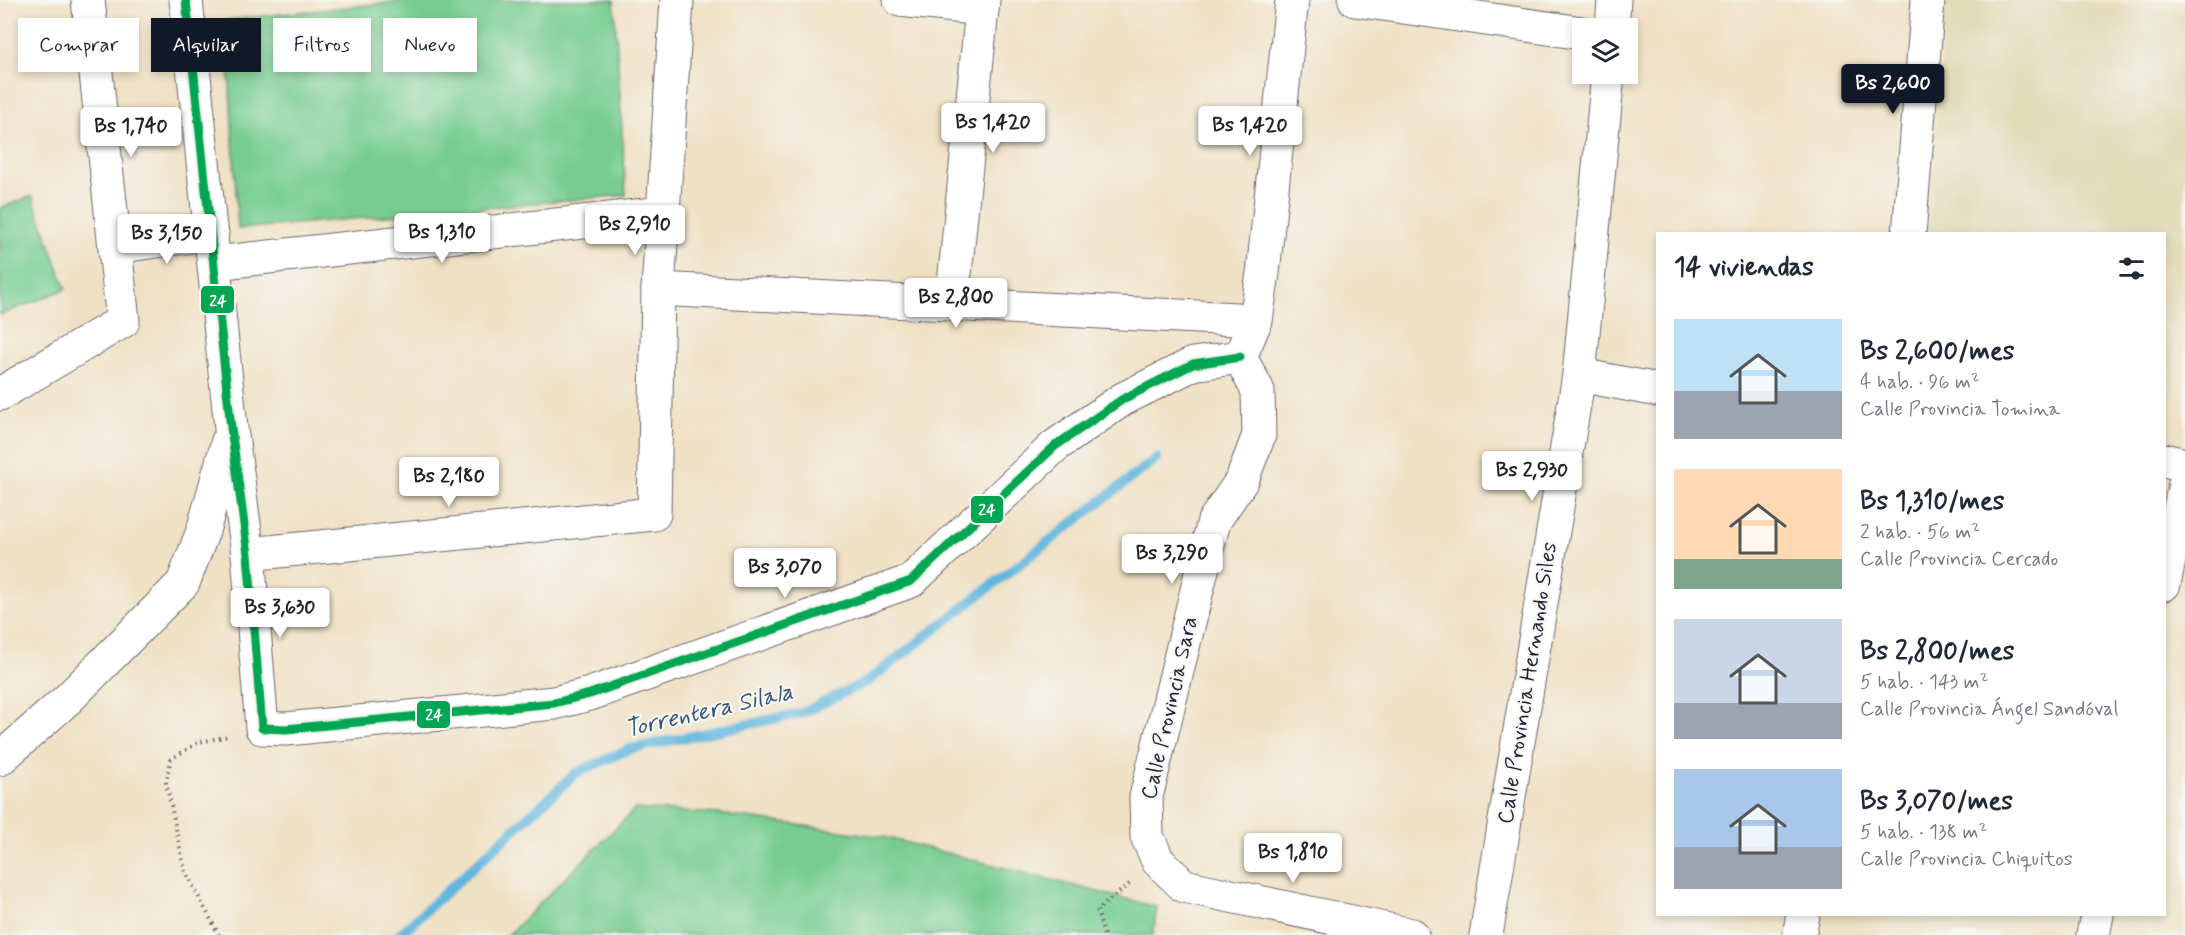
<!DOCTYPE html>
<html lang="es">
<head>
<meta charset="utf-8">
<style>
	:root { --surface:#fff; --page:#f6f6f7; --text:#1f2937; --muted:#747a83; --accent:#111827 }
	body { margin:0; font-family:Mynerve,sans-serif; background:var(--page); color:var(--text); height:100vh; display:flex; flex-direction:column; font-size:22px; white-space:nowrap }
	* { box-sizing:border-box; margin:0 }
	p { font-size:20px; color:var(--muted) }
	.icon { flex:none; width:33px; height:33px; fill:none; stroke:currentColor; stroke-width:2; stroke-linecap:round; stroke-linejoin:round }
	.map { position:relative; flex:1; overflow:hidden }
	.side { position:absolute; left:1656px; top:232px; width:510px; height:684px; display:flex; flex-direction:column; background:var(--surface); border-radius:0px; box-shadow:0 3px 9px #0003 }
	.side>* { flex:none }
	.hud { position:absolute; left:18px; top:18px; width:570px; height:54px; display:flex; gap:12px }
	.tools { position:absolute; left:1572px; top:18px; display:grid; gap:12px }
	.tools a { display:grid; place-items:center; width:66px; height:66px; border-radius:0px; background:var(--surface); box-shadow:0 3px 9px #0003; font-size:30px }
	.price { position:absolute; translate:-50% -51px; padding:0 14px; border-radius:6px; background:#fff; color:#222; font-size:20px; line-height:39px; filter:drop-shadow(0 2px 3px #0008) }
	.price::after { content:''; position:absolute; left:50%; top:36px; width:18px; height:14px; margin-left:-9px; background:inherit; clip-path:polygon(0 0,100% 0,50% 100%) }
	.price.active { background:var(--accent); color:#fff }
	ul { padding:0; list-style:none }
	li { display:flex; align-items:center; gap:18px; height:150px; padding:0 18px }
	li span { display:grid; place-items:center; flex:none; width:168px; height:120px; border-radius:0px; color:#555 }
	li>.icon { margin-inline-start:auto }
	span .icon { width:72px; height:72px; fill:#fffc; stroke-width:1 }
	li b { font-size:26px }
	h2 { display:flex; justify-content:space-between; align-items:center; height:72px; padding:0 18px; font-size:26px }
	.tag { padding:0 21px; border-radius:0px; background:var(--surface); box-shadow:0 3px 9px #0003; font-size:21px; line-height:54px }
	.tag.active { background:var(--accent); color:#fff }
	.map>svg:first-child { display:block }
	.built { fill:#e2dcba }
	.green { fill:#77cd91; stroke:#4c7866; stroke-width:1.5 }
	.lines { fill:none; stroke-linecap:round; stroke-linejoin:round }
	.stream { stroke:#61b6dd; stroke-width:10 }
	.street-casing { stroke:#6a656b; stroke-width:35 }
	.path { stroke:#6a656b; stroke-width:4; stroke-dasharray:1.5 4.5; stroke-linecap:butt }
	.street { stroke:#fff; stroke-width:33 }
	.bus-1-casing { stroke:#f6f6f2; stroke-width:14 }
	.bus-1 { stroke:#00a651; stroke-width:9 }
	.labels { text-anchor:middle; dominant-baseline:central; stroke-width:4.5; stroke-linejoin:round; paint-order:stroke }
	.street-label { font-size:22px; fill:#22223b; stroke:#f6f6f2 }
	.water-label { font-size:24px; font-style:italic; fill:#385674; stroke:#f6f6f2 }
	.line-badge { stroke:#f6f6f2; stroke-width:2 }
	.badge-label { font-size:16px; text-anchor:middle; font-weight:bold; fill:#fff }
</style>
</head>
<body>
<div class="map">
<svg width="2185" height="935" viewBox="0 0 2185 935">
	<rect width="100%" height="100%" fill="#f6f6f2"/>
	<filter id="ink" filterUnits="userSpaceOnUse"><feTurbulence type="fractalNoise" baseFrequency=".0167" numOctaves="2"/><feDisplacementMap in="SourceGraphic" scale="12" xChannelSelector="R" yChannelSelector="G"/><feConvolveMatrix kernelMatrix="1 2 1 2 8 2 1 2 1" color-interpolation-filters="sRGB"/></filter>
	<filter id="wash" filterUnits="userSpaceOnUse"><feTurbulence type="fractalNoise" baseFrequency=".008" numOctaves="4" result="noise"/><feDisplacementMap in="SourceGraphic" scale="24" xChannelSelector="R" yChannelSelector="G"/><feGaussianBlur stdDeviation="1.35" result="paint"/><feColorMatrix in="noise" values="0 0 0 0 0 0 0 0 0 0 0 0 0 0 0 0 0 1.4 0 .05"/><feComposite in="paint" operator="in"/></filter>
	<g filter="url(#wash)">
		<rect width="100%" height="100%" fill="#f0e1c5"/>
		<path class="built" d="M1946,0H2069L2185,13V182L2169,443L2164,441V234H1929Z"/>
		<g class="green">
			<path d="M416,0H614L626,195L238,229L226,20Z"/>
			<path d="M32,196L66,289L0,315V208Z"/>
			<path d="M635,809L719,814L884,837L1157,907L1153,935H508Z"/>
		</g>
		<g class="lines">
			<path class="stream" d="M399,935L576,773L630,749L802,713L868,681L1157,458"/>
		</g>
	</g>
	<g filter="url(#ink)">
		<g class="lines">
			<g class="street-casing">
				<g id="street">
					<path d="M186,0L231,428L248,554L262,728L286,729L554,703L590,694L911,581L1055,446L1123,399L1193,364L1240,357"/>
					<path d="M900,0L982,9"/>
					<path d="M1292,0L1263,273L1256,320L1240,357L1258,391L1259,435L1242,480L1214,521L1146,797L1147,836L1158,861L1184,886L1412,935"/>
					<path d="M1355,0L1582,33"/>
					<path d="M1612,28L1614,0"/>
					<path d="M1909,234L1928,0"/>
					<path d="M115,247L212,233"/>
					<path d="M215,263L663,213"/>
					<path d="M658,289L1256,320"/>
					<path d="M952,303L983,0"/>
					<path d="M1579,375L1658,390"/>
					<path d="M0,394L123,321L88,0"/>
					<path d="M2164,460L2185,465"/>
					<path d="M248,554L654,514L658,289L677,0"/>
					<path d="M2164,584L2185,484"/>
					<path d="M0,759L69,698L183,583L203,531L228,441"/>
					<path d="M1486,935L1579,375L1608,74"/>
					<path d="M1799,935L1803,915"/>
					<path d="M2093,935L2097,915"/>
				</g>
			</g>
			<g class="path">
				<path d="M219,935L185,871L166,782L171,759L199,742L229,736"/>
				<path d="M1104,935L1097,910L1132,882"/>
			</g>
			<use href="#street" class="street"/>
			<g class="bus-1-casing">
				<path id="bus-1" d="M186,0L231,428L248,554L262,728L286,729L554,703L590,694L911,581L1055,446L1123,399L1193,364L1240,357"/>
			</g>
			<use href="#bus-1" class="bus-1"/>
		</g>
	</g>
	<g class="labels">
		<g class="street-label">
			<text transform="translate(1528 683) rotate(-81)">Calle Provincia Hernando Siles</text>
			<text transform="translate(1170 708) rotate(-77)">Calle Provincia Sara</text>
		</g>
		<g class="water-label">
			<text transform="translate(709 711) rotate(-13)">Torrentera Silala</text>
		</g>
	</g>
	<g class="line-badge">
		<rect x="200" y="285" width="35" height="29" rx="6" fill="#00a651"/>
		<rect x="970" y="495" width="34" height="29" rx="6" fill="#00a651"/>
		<rect x="416" y="700" width="35" height="29" rx="6" fill="#00a651"/>
	</g>
	<g class="badge-label">
		<text x="218" y="306">24</text>
		<text x="987" y="515">24</text>
		<text x="434" y="720">24</text>
	</g>
</svg>
<div class="tools">
<a><svg class="icon" aria-label="layers" viewBox="0 0 24 24"><path d="M12 4l9 5-9 5-9-5zM3 14l9 5 9-5"/></svg></a>
</div>
<b class="price active" style="left:1893px;top:115px">Bs 2,600</b>
<b class="price" style="left:993px;top:154px">Bs 1,420</b>
<b class="price" style="left:1250px;top:157px">Bs 1,420</b>
<b class="price" style="left:131px;top:158px">Bs 1,740</b>
<b class="price" style="left:635px;top:256px">Bs 2,910</b>
<b class="price" style="left:442px;top:264px">Bs 1,310</b>
<b class="price" style="left:167px;top:265px">Bs 3,150</b>
<b class="price" style="left:956px;top:329px">Bs 2,800</b>
<b class="price" style="left:1532px;top:502px">Bs 2,930</b>
<b class="price" style="left:449px;top:508px">Bs 2,180</b>
<b class="price" style="left:1172px;top:585px">Bs 3,290</b>
<b class="price" style="left:785px;top:599px">Bs 3,070</b>
<b class="price" style="left:280px;top:639px">Bs 3,630</b>
<b class="price" style="left:1293px;top:884px">Bs 1,810</b>
<div class="hud">
<a class="tag">Comprar</a>
<a class="tag active">Alquilar</a>
<a class="tag">Filtros</a>
<a class="tag">Nuevo</a>
</div>
<section class="side">
<h2>14 viviendas<svg class="icon" aria-label="filters" viewBox="0 0 24 24"><path d="M4 7h16M4 17h16"/><circle cx="9" cy="7" r="2"/><circle cx="15" cy="17" r="2"/></svg></h2>
<ul>
<li><span style="background:linear-gradient(#bfe0f5 60%,#9aa5b1 0)"><svg class="icon" aria-label="home" viewBox="0 0 24 24"><path d="M3 11l9-7 9 7M6 9v11h12V9"/></svg></span><div><b>Bs 2,600/mes</b><p>4 hab. · 96 m²</p><p>Calle Provincia Tomina</p></div></li>
<li><span style="background:linear-gradient(#ffd9b3 75%,#7fa58c 0)"><svg class="icon" aria-label="home" viewBox="0 0 24 24"><path d="M3 11l9-7 9 7M6 9v11h12V9"/></svg></span><div><b>Bs 1,310/mes</b><p>2 hab. · 56 m²</p><p>Calle Provincia Cercado</p></div></li>
<li><span style="background:linear-gradient(#c9d6e8 70%,#9aa5b1 0)"><svg class="icon" aria-label="home" viewBox="0 0 24 24"><path d="M3 11l9-7 9 7M6 9v11h12V9"/></svg></span><div><b>Bs 2,800/mes</b><p>5 hab. · 143 m²</p><p>Calle Provincia Ángel Sandóval</p></div></li>
<li><span style="background:linear-gradient(#a9c7e8 65%,#9aa5b1 0)"><svg class="icon" aria-label="home" viewBox="0 0 24 24"><path d="M3 11l9-7 9 7M6 9v11h12V9"/></svg></span><div><b>Bs 3,070/mes</b><p>5 hab. · 138 m²</p><p>Calle Provincia Chiquitos</p></div></li>
</ul>
</section>
</div>
</body>
</html>
